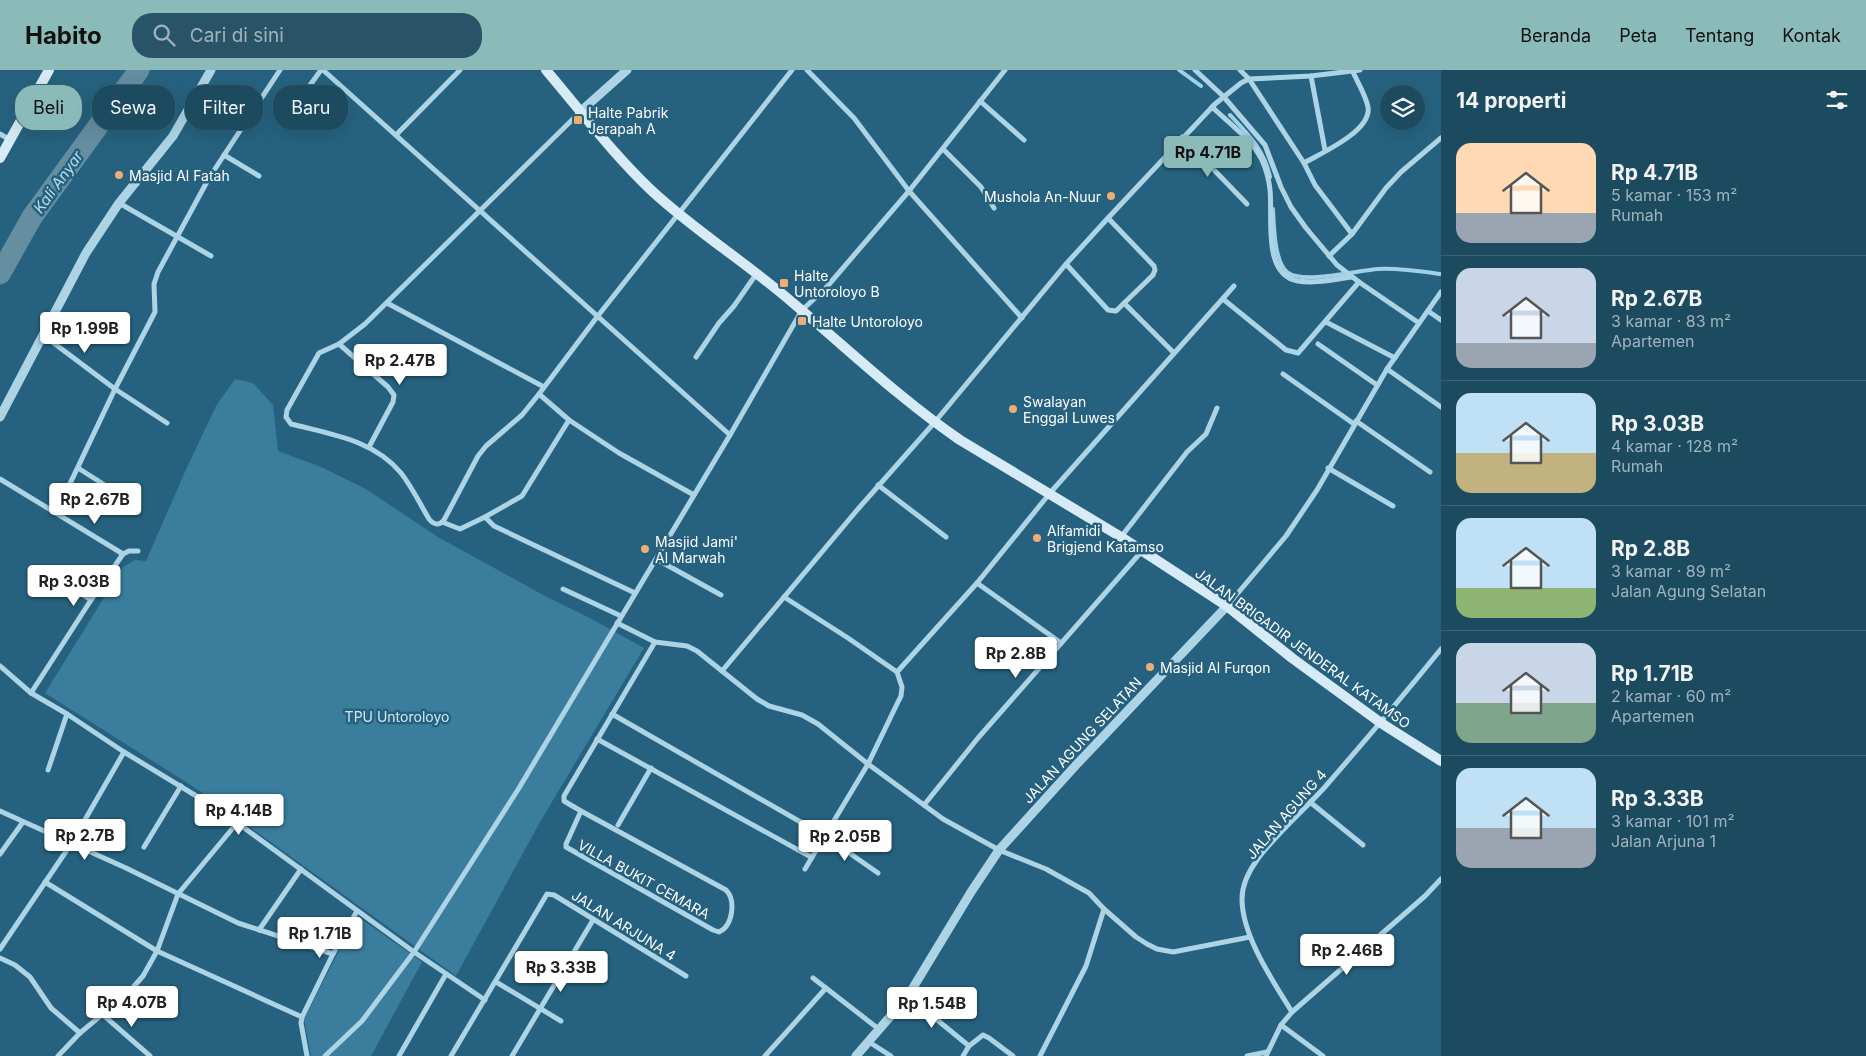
<!DOCTYPE html>
<html lang="id">
<head>
<meta charset="utf-8">
<style>
	:root { --surface:#1c4a5f; --page:#295468; --text:#f1f3f6; --muted:#a0b3bd; --line:#3a6274; --accent:#8bbbb9 }
	body { margin:0; font-family:Inter,sans-serif; background:var(--page); color:var(--text); height:100vh; display:flex; flex-direction:column; font-size:19px; white-space:nowrap }
	* { box-sizing:border-box; margin:0 }
	p { font-size:16px; color:var(--muted) }
	.icon { flex:none; width:28px; height:28px; fill:none; stroke:currentColor; stroke-width:2; stroke-linecap:round; stroke-linejoin:round }
	.map { position:relative; flex:1; overflow:hidden }
	.sheet { display:flex; flex-direction:column; background:var(--surface); width:425px }
	.sheet>* { flex:none }
	.hud { position:absolute; left:15px; top:15px; width:475px; height:45px; display:flex; gap:10px }
	.buttons { position:absolute; left:1380px; top:15px; display:grid; gap:10px }
	.buttons a { display:grid; place-items:center; width:45px; height:45px; border-radius:50%; background:var(--surface); box-shadow:0 5px 20px #0002,0 0 0 1px var(--line); font-size:25px }
	.price { position:absolute; translate:-50% -42px; padding:0 11px; border-radius:5px; background:#fff; color:#222; font-size:16px; line-height:32px; filter:drop-shadow(0 1px 2px #0008) }
	.price::after { content:''; position:absolute; left:50%; top:30px; width:15px; height:11px; margin-left:-8px; background:inherit; clip-path:polygon(0 0,100% 0,50% 100%) }
	.price.on { background:var(--accent); color:#111 }
	ul { padding:0; list-style:none }
	li { display:flex; align-items:center; gap:15px; height:125px; padding:0 15px }
	li+li { border-top:1px solid var(--line) }
	li span { display:grid; place-items:center; flex:none; width:140px; height:100px; border-radius:15px; color:#555 }
	li>.icon { margin-inline-start:auto }
	span .icon { width:60px; height:60px; fill:#fffc; stroke-width:1 }
	li b { font-size:21px }
	h2 { display:flex; justify-content:space-between; align-items:center; height:60px; padding:0 15px; font-size:21px }
	.tag { padding:0 18px; border-radius:20px; background:var(--surface); box-shadow:0 5px 20px #0002,0 0 0 1px var(--line); font-size:18px; line-height:45px }
	.tag.on { background:var(--accent); color:#111 }
	header { display:flex; align-items:center; gap:30px; box-sizing:border-box; height:70px; padding:0 25px; background:var(--accent); color:#111 }
	header strong { font-size:24px }
	nav { display:flex; gap:28px; margin-inline-start:auto; font-size:18px }
	.search { width:350px; height:45px; background:var(--page); display:flex; align-items:center; gap:12px; box-sizing:border-box; padding:0 18px; border-radius:20px; color:var(--muted); font-size:19px }
	main { display:flex; flex:1; min-height:0 }
	.map>svg:first-child { display:block }
	.green { fill:#3a7d9c }
	.lines { fill:none; stroke-linecap:round; stroke-linejoin:round }
	.stream { stroke:#a1d1e6; stroke-width:4 }
	.river { stroke:#658ea1; stroke-width:21 }
	.minor { stroke:#acd4e5; stroke-width:5 }
	.tertiary { stroke:#acd4e5; stroke-width:9 }
	.secondary { stroke:#d6ebf5; stroke-width:10 }
	.poi-dot { fill:#eead72; stroke:#26627f; stroke-width:2 }
	.labels { text-anchor:middle; dominant-baseline:central; stroke-width:5; stroke-linejoin:round; paint-order:stroke }
	.poi-label { font-size:14px; fill:#fff; stroke:#26627f; text-anchor:start }
	.street-label { font-size:14px; fill:#fff; stroke:#26627f }
	.park-label { font-size:14px; fill:#cfe9f4; stroke:#26627f }
	.water-label { font-size:15px; font-style:italic; fill:#b8dded; stroke:#26627f }
</style>
</head>
<body>
<header>
<strong>Habito</strong>
<div class="search"><svg class="icon" aria-label="search" viewBox="0 0 24 24"><circle cx="10" cy="10" r="6"/><path d="M15 15l6 6"/></svg>Cari di sini</div>
<nav><a>Beranda</a><a>Peta</a><a>Tentang</a><a>Kontak</a></nav>
</header>
<main>
<div class="map">
<svg width="1441" height="986" viewBox="0 0 1441 986">
	<rect width="100%" height="100%" fill="#26627f"/>
	<g class="green">
		<path d="M235,309L253,313L273,335L278,381L321,397L366,419L438,467L545,526L588,547L644,578L540,752L456,906L200,721L45,623L123,497L135,490L146,491L184,404L216,336Z"/>
		<path d="M357,846L422,892L371,986H311L304,949Z"/>
	</g>
	<g class="lines">
		<g class="stream">
			<path d="M1179,0L1201,16"/>
			<path d="M1230,45C1248,64 1265,81 1270,107"/>
			<path d="M1273,139C1274,155 1274,191 1287,202C1302,215 1359,200 1378,199C1399,198 1419,201 1440,204"/>
		</g>
		<path class="river" d="M0,204L32,147L139,0"/>
		<g class="minor">
			<path d="M323,0L730,365"/>
			<path d="M807,0L854,48L909,121L1022,248"/>
			<path d="M1195,0L1223,26L1265,75L1281,117L1291,137L1306,158L1337,195L1359,212L1419,253"/>
			<path d="M1240,0L1249,9L1304,93L1315,115L1352,164"/>
			<path d="M1311,6L1325,80"/>
			<path d="M305,22L321,0"/>
			<path d="M980,31L1024,70"/>
			<path d="M1212,37C1228,52 1253,71 1262,90C1266,99 1269,110 1270,120C1273,147 1262,205 1298,211C1315,214 1335,209 1352,207"/>
			<path d="M580,42L365,254L339,274L319,283L287,340L286,347L291,354C330,364 374,370 401,403C412,417 420,434 429,449C434,455 439,456 444,450L478,386L486,376L522,345L539,324L597,247L792,0"/>
			<path d="M0,64L10,70"/>
			<path d="M396,65L460,0"/>
			<path d="M1182,67L1247,134"/>
			<path d="M943,79L981,117L994,138"/>
			<path d="M224,85L259,106"/>
			<path d="M1304,93C1321,83 1372,61 1368,37C1366,26 1358,13 1353,2"/>
			<path d="M119,133L211,186"/>
			<path d="M1329,186L1352,164L1386,118L1401,102L1441,68"/>
			<path d="M1066,194L1108,240L1116,241L1153,205L1155,200L1154,196L1108,148"/>
			<path d="M1223,229L1286,280L1298,283L1359,212"/>
			<path d="M387,233L544,317"/>
			<path d="M1124,233L1174,283"/>
			<path d="M1428,241L1441,250"/>
			<path d="M1326,252L1395,288"/>
			<path d="M43,265L115,319L167,353"/>
			<path d="M339,274L388,317L394,325L393,332L369,377"/>
			<path d="M1318,274L1377,315"/>
			<path d="M696,287L719,253L734,236L757,203"/>
			<path d="M1387,299L1441,337"/>
			<path d="M1283,304L1354,354"/>
			<path d="M539,324L569,350L619,383L694,425"/>
			<path d="M1356,351L1430,402"/>
			<path d="M78,398L122,426"/>
			<path d="M1328,398L1393,436"/>
			<path d="M0,409L123,484"/>
			<path d="M878,415L946,467"/>
			<path d="M56,443L115,319L155,242L154,214L158,202L209,108L280,0"/>
			<path d="M485,447L522,426L569,350"/>
			<path d="M442,452L460,459L485,447L494,456L635,523"/>
			<path d="M1121,467L1187,382L1206,364L1217,338"/>
			<path d="M656,489L721,525"/>
			<path d="M977,513L1061,573"/>
			<path d="M66,514L91,530"/>
			<path d="M563,519L621,546"/>
			<path d="M784,527L848,568L897,602L902,617L901,626L897,634L868,694L805,799"/>
			<path d="M1227,536L1286,466L1317,420L1387,299L1441,222"/>
			<path d="M617,553L655,572L687,576L697,581L757,629L769,636L802,645L818,654L868,694L943,749L999,780L1046,799L1089,823L1104,839L1136,867L1147,874L1157,879L1173,882L1250,867"/>
			<path d="M0,596L31,623L67,644L124,682L221,741L414,882L485,930"/>
			<path d="M722,601L858,439L934,353L1066,194L1108,148L1215,34L1241,13L1249,9L1311,6L1360,0"/>
			<path d="M897,602L977,513L1050,423L1234,216"/>
			<path d="M31,623L91,530L123,484L129,481H138"/>
			<path d="M612,644L825,766L878,803"/>
			<path d="M597,669L811,787"/>
			<path d="M48,700L67,644"/>
			<path d="M1310,732L1363,775"/>
			<path d="M924,735L978,668L1142,481"/>
			<path d="M0,741L126,798L238,853L333,884"/>
			<path d="M581,741L726,820C736,830 733,856 719,862L713,860L566,777V774L581,741L564,731V726L655,572"/>
			<path d="M618,755L651,698"/>
			<path d="M144,777L181,716"/>
			<path d="M0,784L23,752"/>
			<path d="M45,812L157,881L302,947"/>
			<path d="M259,860L301,799"/>
			<path d="M0,879L71,774L124,682"/>
			<path d="M0,888L15,895L30,907L51,938L80,963"/>
			<path d="M813,908L880,960"/>
			<path d="M496,912L561,951"/>
			<path d="M908,926L969,976"/>
			<path d="M1292,942C1273,911 1242,866 1242,829C1242,815 1249,801 1257,790C1276,764 1302,742 1324,718C1364,672 1403,626 1441,579"/>
			<path d="M102,944L150,986"/>
			<path d="M1281,955L1323,986"/>
			<path d="M869,972L891,986"/>
			<path d="M58,986L80,963L129,922L143,906L157,881L178,824L237,753"/>
			<path d="M307,986L301,953L302,947L333,884L357,841"/>
			<path d="M325,986L362,951L414,882L519,718L730,365L802,240L825,219L909,121L1005,0"/>
			<path d="M399,986L446,904"/>
			<path d="M451,986L547,824L554,825L686,906"/>
			<path d="M512,986L593,850"/>
			<path d="M765,986L826,918"/>
			<path d="M963,986L969,976L983,965L989,968L1013,986"/>
			<path d="M1040,986L1086,896L1104,839"/>
			<path d="M1247,986L1267,982"/>
			<path d="M1266,986L1281,955L1292,942L1425,826L1441,809"/>
		</g>
		<g class="tertiary">
			<path d="M581,41L627,0"/>
			<path d="M0,347L86,183L119,133L173,66L211,0"/>
			<path d="M856,986L908,926L971,822L999,780L1076,695L1227,536"/>
		</g>
		<g class="secondary">
			<path d="M546,0C580,40 612,83 651,120C695,161 747,193 793,233C848,279 900,329 960,370L1121,467L1227,536L1292,588L1381,653L1441,691"/>
			<path d="M0,88L49,0"/>
		</g>
	</g>
	<g class="poi-dot">
		<rect x="573" y="45" width="10" height="10" rx="2.5"/>
		<circle cx="119" cy="105" r="5"/>
		<circle cx="1111" cy="126" r="5"/>
		<rect x="779" y="208" width="10" height="10" rx="2.5"/>
		<rect x="797" y="246" width="10" height="10" rx="2.5"/>
		<circle cx="1013" cy="339" r="5"/>
		<circle cx="1037" cy="468" r="5"/>
		<circle cx="645" cy="479" r="5"/>
		<circle cx="1150" cy="597" r="5"/>
	</g>
	<g class="labels">
		<g class="poi-label">
			<text x="588" y="42">Halte Pabrik<tspan x="588" dy="16">Jerapah A</tspan></text>
			<text x="129" y="105">Masjid Al Fatah</text>
			<text x="1101" y="126" text-anchor="end">Mushola An-Nuur</text>
			<text x="794" y="205">Halte<tspan x="794" dy="16">Untoroloyo B</tspan></text>
			<text x="812" y="251">Halte Untoroloyo</text>
			<text x="1023" y="331">Swalayan<tspan x="1023" dy="16">Enggal Luwes</tspan></text>
			<text x="1047" y="460">Alfamidi<tspan x="1047" dy="16">Brigjend Katamso</tspan></text>
			<text x="655" y="471">Masjid Jami'<tspan x="655" dy="16">Al Marwah</tspan></text>
			<text x="1160" y="597">Masjid Al Furqon</text>
		</g>
		<g class="street-label">
			<text transform="translate(1303 578) rotate(36)">JALAN BRIGADIR JENDERAL KATAMSO</text>
			<text transform="translate(1082 670) rotate(-47)">JALAN AGUNG SELATAN</text>
			<text transform="translate(1286 744) rotate(-49)">JALAN AGUNG 4</text>
			<text transform="translate(644 809) rotate(29)">VILLA BUKIT CEMARA</text>
			<text transform="translate(624 855) rotate(32)">JALAN ARJUNA 4</text>
		</g>
		<g class="park-label">
			<text x="397" y="646">TPU Untoroloyo</text>
		</g>
		<g class="water-label">
			<text transform="translate(58 112) rotate(-54)">Kali Anyar</text>
		</g>
	</g>
</svg>
<div class="buttons">
<a><svg class="icon" aria-label="layers" viewBox="0 0 24 24"><path d="M12 4l9 5-9 5-9-5zM3 14l9 5 9-5"/></svg></a>
</div>
<b class="price on" style="left:1208px;top:108px">Rp 4.71B</b>
<b class="price" style="left:85px;top:284px">Rp 1.99B</b>
<b class="price" style="left:400px;top:316px">Rp 2.47B</b>
<b class="price" style="left:95px;top:455px">Rp 2.67B</b>
<b class="price" style="left:74px;top:537px">Rp 3.03B</b>
<b class="price" style="left:1016px;top:609px">Rp 2.8B</b>
<b class="price" style="left:239px;top:766px">Rp 4.14B</b>
<b class="price" style="left:85px;top:791px">Rp 2.7B</b>
<b class="price" style="left:845px;top:792px">Rp 2.05B</b>
<b class="price" style="left:320px;top:889px">Rp 1.71B</b>
<b class="price" style="left:1347px;top:906px">Rp 2.46B</b>
<b class="price" style="left:561px;top:923px">Rp 3.33B</b>
<b class="price" style="left:132px;top:958px">Rp 4.07B</b>
<b class="price" style="left:932px;top:959px">Rp 1.54B</b>
<div class="hud">
<a class="tag on">Beli</a>
<a class="tag">Sewa</a>
<a class="tag">Filter</a>
<a class="tag">Baru</a>
</div>
</div>
<section class="sheet">
<h2>14 properti<svg class="icon" aria-label="filters" viewBox="0 0 24 24"><path d="M4 7h16M4 17h16"/><circle cx="9" cy="7" r="2"/><circle cx="15" cy="17" r="2"/></svg></h2>
<ul>
<li><span style="background:linear-gradient(#ffd9b3 70%,#9aa5b1 0)"><svg class="icon" aria-label="home" viewBox="0 0 24 24"><path d="M3 11l9-7 9 7M6 9v11h12V9"/></svg></span><div><b>Rp 4.71B</b><p>5 kamar · 153 m²</p><p>Rumah</p></div></li>
<li><span style="background:linear-gradient(#c9d6e8 75%,#9aa5b1 0)"><svg class="icon" aria-label="home" viewBox="0 0 24 24"><path d="M3 11l9-7 9 7M6 9v11h12V9"/></svg></span><div><b>Rp 2.67B</b><p>3 kamar · 83 m²</p><p>Apartemen</p></div></li>
<li><span style="background:linear-gradient(#bfe0f5 60%,#c2b280 0)"><svg class="icon" aria-label="home" viewBox="0 0 24 24"><path d="M3 11l9-7 9 7M6 9v11h12V9"/></svg></span><div><b>Rp 3.03B</b><p>4 kamar · 128 m²</p><p>Rumah</p></div></li>
<li><span style="background:linear-gradient(#bfe0f5 70%,#8fb573 0)"><svg class="icon" aria-label="home" viewBox="0 0 24 24"><path d="M3 11l9-7 9 7M6 9v11h12V9"/></svg></span><div><b>Rp 2.8B</b><p>3 kamar · 89 m²</p><p>Jalan Agung Selatan</p></div></li>
<li><span style="background:linear-gradient(#c9d6e8 60%,#7fa58c 0)"><svg class="icon" aria-label="home" viewBox="0 0 24 24"><path d="M3 11l9-7 9 7M6 9v11h12V9"/></svg></span><div><b>Rp 1.71B</b><p>2 kamar · 60 m²</p><p>Apartemen</p></div></li>
<li><span style="background:linear-gradient(#bfe0f5 60%,#9aa5b1 0)"><svg class="icon" aria-label="home" viewBox="0 0 24 24"><path d="M3 11l9-7 9 7M6 9v11h12V9"/></svg></span><div><b>Rp 3.33B</b><p>3 kamar · 101 m²</p><p>Jalan Arjuna 1</p></div></li>
</ul>
</section>
</main>
</body>
</html>
